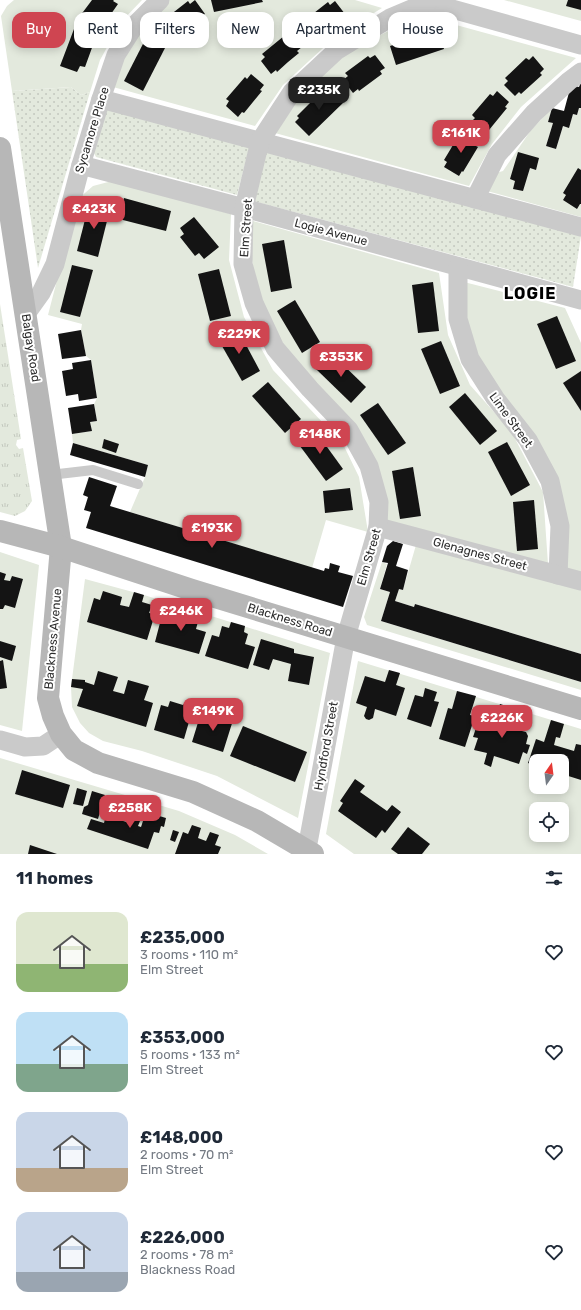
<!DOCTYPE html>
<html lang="en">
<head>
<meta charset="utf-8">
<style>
	:root { --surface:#fff; --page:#f6f6f7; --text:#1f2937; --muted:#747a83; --accent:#cf4551 }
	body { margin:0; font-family:Rubik,sans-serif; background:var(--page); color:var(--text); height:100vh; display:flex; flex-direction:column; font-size:15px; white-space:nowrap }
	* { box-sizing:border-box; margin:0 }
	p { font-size:13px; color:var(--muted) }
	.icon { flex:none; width:22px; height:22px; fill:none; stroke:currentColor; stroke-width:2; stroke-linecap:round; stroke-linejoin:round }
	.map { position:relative; height:854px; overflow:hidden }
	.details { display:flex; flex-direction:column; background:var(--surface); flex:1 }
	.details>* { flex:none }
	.top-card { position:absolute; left:12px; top:12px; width:557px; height:36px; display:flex; gap:8px }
	.needle { width:26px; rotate:14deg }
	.fabs { position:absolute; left:529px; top:754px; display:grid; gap:8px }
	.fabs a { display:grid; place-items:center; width:40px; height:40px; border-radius:8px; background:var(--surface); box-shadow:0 2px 10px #0003; font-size:20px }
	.price { position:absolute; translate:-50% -34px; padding:0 9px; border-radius:8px; background:var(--accent); color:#fff; font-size:13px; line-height:26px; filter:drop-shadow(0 1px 2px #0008) }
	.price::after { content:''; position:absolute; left:50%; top:24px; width:12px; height:9px; margin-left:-6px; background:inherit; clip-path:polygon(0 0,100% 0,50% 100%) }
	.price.selected { background:#222; color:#fff }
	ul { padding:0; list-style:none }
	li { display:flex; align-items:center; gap:12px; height:100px; padding:0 16px }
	li span { display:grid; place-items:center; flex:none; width:112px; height:80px; border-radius:12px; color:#555 }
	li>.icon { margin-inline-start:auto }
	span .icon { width:48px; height:48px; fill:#fffc; stroke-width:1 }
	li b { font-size:17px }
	h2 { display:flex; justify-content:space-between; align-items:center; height:48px; padding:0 16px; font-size:17px }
	.chip { padding:0 14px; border-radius:12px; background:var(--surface); box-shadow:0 2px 10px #0003; font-size:14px; line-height:36px }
	.chip.selected { background:var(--accent); color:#fff }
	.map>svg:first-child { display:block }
	.grass { fill:url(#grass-dots) }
	.park { fill:url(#park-tufts) }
	.garden { fill:#e3e9dd; fill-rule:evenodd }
	.building { fill:#141414 }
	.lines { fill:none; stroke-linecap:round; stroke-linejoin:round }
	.lane { stroke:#cacaca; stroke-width:10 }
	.street { stroke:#cacaca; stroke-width:19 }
	.secondary { stroke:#b7b7b7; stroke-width:22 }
	.labels { text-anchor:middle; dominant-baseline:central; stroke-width:4; stroke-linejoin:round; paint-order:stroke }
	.street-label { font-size:12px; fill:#2d2d2d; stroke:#fff }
	.district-label { font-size:16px; font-weight:bold; letter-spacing:1px; fill:#000; stroke:#fff }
</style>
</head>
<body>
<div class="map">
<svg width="581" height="854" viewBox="0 0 581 854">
	<defs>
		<pattern id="grass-dots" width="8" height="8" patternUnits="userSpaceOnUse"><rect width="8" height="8" fill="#e3e9dd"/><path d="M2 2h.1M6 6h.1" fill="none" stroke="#c3c8be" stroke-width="1.8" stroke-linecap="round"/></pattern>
		<pattern id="park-tufts" width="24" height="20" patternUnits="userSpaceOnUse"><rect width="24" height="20" fill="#e3e9dd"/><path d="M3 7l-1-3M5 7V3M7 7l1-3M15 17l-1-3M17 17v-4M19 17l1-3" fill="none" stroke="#c3c8be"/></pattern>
	</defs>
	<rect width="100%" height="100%" fill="#fff"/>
	<g class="grass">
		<path d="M71,87L81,95L90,92L38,268L12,91Z"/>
		<path d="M109,107L250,145L237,195L96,157L93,151L104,111Z"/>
		<path d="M266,150L581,236L573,287L253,201Z"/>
	</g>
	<path class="park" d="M0,304L21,439L17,440L16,445L19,449L23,448L32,501L25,511L15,516L0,512Z"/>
	<g class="garden">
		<path d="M14,0H142L121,22L100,60L90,92L81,95L71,87L12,91L1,16L7,6Z"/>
		<path d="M169,0H355L382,8L335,37L283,85L255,126L113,87L123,54L140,28Z"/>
		<path d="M504,0H568L581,10V21Z"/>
		<path d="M427,17L576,58L521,107L492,144L469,186L275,133L298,97L326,69L359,46L392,29Z"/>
		<path d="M552,108L548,122L553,123L546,146L556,149L563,126L569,127L573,114L577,115L579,108H581V217L487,191L496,173L503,171L531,130Z"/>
		<path d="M112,181L231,214L229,260L244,317L273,370L343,444L359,477L368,532L326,520L312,568L130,512L145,477L148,465L73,443L72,434L91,431L90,422L97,421L94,404L97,398L91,360L86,356L81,330L82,324L48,315L78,199L93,186Z"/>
		<path d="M253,221L439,273L448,335L470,385L511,431L543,492L548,564L387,521L377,467L300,368L280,339L263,308L254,276L250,243Z"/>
		<path d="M464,282L565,308L581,343V573L564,569L565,526L476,361L463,319Z"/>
		<path d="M416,545L581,590V654L415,604L414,607L395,601L399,589L403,590Z"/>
		<path d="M0,552L39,565L22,731L0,725Z"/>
		<path d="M382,562L387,564L380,589L390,592L381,621L581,682V690L367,625L364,617Z"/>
		<path d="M85,579L144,595L330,653L298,818L217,776L142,751L103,741L89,733L80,723L72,707L71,687Z"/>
		<path d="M358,661L581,729V854H354L326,834ZM536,761H562V787H536ZM536,809H562V835H536Z"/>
		<path d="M0,758L179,811L235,835L268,854H0Z"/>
	</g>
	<g class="building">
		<path d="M92,0H114L113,1L118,4L104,24L99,21L95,26L80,16Z"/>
		<path d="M195,0L205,14L200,17L202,19L179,37L178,35L173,38L163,25L167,22L165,19L188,1L190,4Z"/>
		<path d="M211,0H262L263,2L214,12Z"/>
		<path d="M568,0H581V10L566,6Z"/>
		<path d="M335,1L345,14L340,18L342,20L319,38L318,36L313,40L303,26L308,23L305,20L328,2L330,5Z"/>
		<path d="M74,29L91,36L88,43L93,45L85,67L80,66L77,72L60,66Z"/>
		<path d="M431,30L432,33L438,31L444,49L396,65L390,46L396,44L395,41Z"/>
		<path d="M291,34L302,47L297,51L299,53L288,62L277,72L276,70L271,74L261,61L265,57L262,54L284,36L287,38Z"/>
		<path d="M146,38L165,48L143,91L124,81Z"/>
		<path d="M375,55L385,68L380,71L382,74L359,91L358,89L353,93L343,80L348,76L345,73L368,56L370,58Z"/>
		<path d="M533,56L544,69L540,73L542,75L521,94L519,92L515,96L504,85L508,81L505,78L526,58L529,60Z"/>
		<path d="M251,74L264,85L260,90L262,91L244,113L242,112L238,117L226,106L229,101L226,99L245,77L247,79Z"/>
		<path d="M581,82V108H579L577,115L573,114L569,128L563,126L556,149L546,146L553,123L548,122L552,108L564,111L571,85L579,87Z"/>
		<path d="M330,87L345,101L309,136L295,122L299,118L297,116L324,89L326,91Z"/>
		<path d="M497,91L509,102L505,107L507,108L489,130L487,129L483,133L471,122L475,118L472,115L490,94L493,96Z"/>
		<path d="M465,132L479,141L476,146L478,147L463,172L462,171L459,176L444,167L447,162L444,160L459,135L462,137Z"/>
		<path d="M518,152L539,158L536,170L530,168L523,191L513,189L515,181L510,179Z"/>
		<path d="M578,168L581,170V204H580L577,209L563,200L566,195L563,193Z"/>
		<path d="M124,198L171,211L166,231L119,219Z"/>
		<path d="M89,204L110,209L98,257L77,251Z"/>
		<path d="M194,217L219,247L204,259L199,253L195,256L180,237L184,234L180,228Z"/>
		<path d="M284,240L292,288L271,292L262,244Z"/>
		<path d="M72,265L93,270L80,317L60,312Z"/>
		<path d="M219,269L231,316L210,321L198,274Z"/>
		<path d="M433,282L439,331L418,333L412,285Z"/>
		<path d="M295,300L320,342L302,353L277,311Z"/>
		<path d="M557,316L576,361L556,369L537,324Z"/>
		<path d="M237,328L260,371L242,381L218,339Z"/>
		<path d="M81,330L86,356L62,359L58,334Z"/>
		<path d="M441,341L460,386L440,394L421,349Z"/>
		<path d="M331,353L366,387L351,403L316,369Z"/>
		<path d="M91,360L97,398L79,401L78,394L66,396L62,371L73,369L72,363Z"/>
		<path d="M581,371V411L563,383Z"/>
		<path d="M268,382L301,419L285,433L252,396Z"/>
		<path d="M465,393L497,431L480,445L449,407Z"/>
		<path d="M378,403L406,443L388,455L360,415Z"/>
		<path d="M94,404L97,421L90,422L92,431L72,434L68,408Z"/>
		<path d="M314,429L343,469L326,481L297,442Z"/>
		<path d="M104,439L119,444L116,453L102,448Z"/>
		<path d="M507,442L530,485L511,496L488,452Z"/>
		<path d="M73,443L148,465L145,477L70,455Z"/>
		<path d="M413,467L421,516L400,519L392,471Z"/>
		<path d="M89,477L117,486L110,506L324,571L325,568L329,569L330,563L340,566L338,572L353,576L343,607L86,528L91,512L84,510L88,497L83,495Z"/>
		<path d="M350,488L353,510L325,513L323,491Z"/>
		<path d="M534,500L538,549L517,551L513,502Z"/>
		<path d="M393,541L403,544L396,566L408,570L403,590L399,589L395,601L414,607L415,604L581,654V682L381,621L390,592L380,589L388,563L382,562L387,546Z"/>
		<path d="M0,572L6,574L4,580L10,581L12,576L23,579L15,608L5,605L3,609H0Z"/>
		<path d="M103,591L122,597L120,605L129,607L134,592L144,595L142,602L152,605L149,613L155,614L147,640L87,622L94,598L100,600Z"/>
		<path d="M177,606L188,609L186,614L199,618L196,629L206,632L199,654L155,642L161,619L173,622Z"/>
		<path d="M231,622L245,626L244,632L248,634L245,644L255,647L248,669L205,656L212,635L219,637L222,626L229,628Z"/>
		<path d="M261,639L294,649V653L314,657L309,685L288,681L291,664L273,659L269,670L253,665Z"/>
		<path d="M0,641L16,646L12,661L0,657Z"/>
		<path d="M3,660L7,688L0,689V661Z"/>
		<path d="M389,670L400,673L396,685L405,688L396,716L375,709L373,718L369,720L366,719L364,716L367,707L356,703L365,676L385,682Z"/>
		<path d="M98,671L118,677L113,691L124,694L128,680L149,686L144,700L153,703L146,727L77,706L83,689L71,687L72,679L85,680V682L94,685Z"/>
		<path d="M425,688L437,692L434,701L439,702L431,727L407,719L415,695L423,697Z"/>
		<path d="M457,691L476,696L470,715L475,716L465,747L439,739L448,708L452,709Z"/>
		<path d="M170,701L183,705L185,703L192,705L193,708L184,739L154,730L161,705L168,707Z"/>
		<path d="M500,704L512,708L510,714L518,717L514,729L526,732L528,736L526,744L530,745L527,754L523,752L519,764L494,756L491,767L484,764L487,753L474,750L478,738L473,737L476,728L481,730L483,722L487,720L498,724L501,714L497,712Z"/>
		<path d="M220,713L234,717L223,752L192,742L200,716L217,721Z"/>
		<path d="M551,720L564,724L560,738L556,737L554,745L574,751L576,744L581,745V780L562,774V761H536V766L528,763L536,739L544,742Z"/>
		<path d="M243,726L307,752L295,782L230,756Z"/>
		<path d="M22,770L70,785L63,808L15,794Z"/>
		<path d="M355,779L365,786L360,792L387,811L392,805L401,812L385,833L382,830L376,838L338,811L343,803L340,801Z"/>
		<path d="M77,788L87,791L83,806L73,804Z"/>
		<path d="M92,791L105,795L98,819L82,814L84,807L88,805Z"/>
		<path d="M146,812L166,818L164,827L161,826L159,833L154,832L148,849L87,829L91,819L104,823L106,815L126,822L128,818L140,821L138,826L141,827Z"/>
		<path d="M192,825L201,828L198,838L206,841L210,832L219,835L215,845L221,847L218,854H175L183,832L188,834Z"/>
		<path d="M408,827L430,844L422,854H398L391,849Z"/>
		<path d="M173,830L179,832L175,842L170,840Z"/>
		<path d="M30,845L57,854H28Z"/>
	</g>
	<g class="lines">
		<path class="lane" d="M50,475L93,470L138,484"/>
		<g class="street">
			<path d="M420,0L581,45"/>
			<path d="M101,99L581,227"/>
			<path d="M81,165L244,208L581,300"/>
			<path d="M475,199L497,155L534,113L569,81L581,72"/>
			<path d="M458,267V319L470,359L495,398L528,440L550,481L560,526L558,575"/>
			<path d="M26,314L41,293L55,264L81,165L101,99L116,55L135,25L160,0"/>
			<path d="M378,527L581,581"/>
			<path d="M0,740L25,747L43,746L61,734"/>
			<path d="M306,854L346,637L378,527L379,502L369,466L349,430L310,389L275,348L254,303L243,264L244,208L260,141L292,92L336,51L390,18L428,2"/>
		</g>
		<g class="secondary">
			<path d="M0,148L61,547L48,698L53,716L61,734L74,750L98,763L193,792L257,821L313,854"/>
			<path d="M0,531L61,547L192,590L581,709"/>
		</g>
	</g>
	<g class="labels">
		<g class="street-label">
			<text transform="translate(92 130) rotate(-73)">Sycamore Place</text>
			<text transform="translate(246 228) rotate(-86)">Elm Street</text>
			<text transform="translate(331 232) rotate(15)">Logie Avenue</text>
			<text transform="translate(31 348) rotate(81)">Balgay Road</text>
			<text transform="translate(511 420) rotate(54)">Lime Street</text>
			<text transform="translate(480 554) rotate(15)">Glenagnes Street</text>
			<text transform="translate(369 557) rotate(-74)">Elm Street</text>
			<text transform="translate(290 620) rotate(17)">Blackness Road</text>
			<text transform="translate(53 639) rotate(-85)">Blackness Avenue</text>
			<text transform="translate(326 746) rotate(-80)">Hyndford Street</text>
		</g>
		<g class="district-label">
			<text x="530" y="293">LOGIE</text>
		</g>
	</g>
</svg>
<div class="fabs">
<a><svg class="needle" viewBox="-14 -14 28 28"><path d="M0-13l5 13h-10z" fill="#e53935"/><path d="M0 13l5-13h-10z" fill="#747a83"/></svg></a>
<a><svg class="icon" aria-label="locate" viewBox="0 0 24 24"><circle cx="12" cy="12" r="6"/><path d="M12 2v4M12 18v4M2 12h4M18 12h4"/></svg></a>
</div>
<b class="price selected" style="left:319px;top:111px">£235K</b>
<b class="price" style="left:461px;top:154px">£161K</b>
<b class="price" style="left:94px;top:230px">£423K</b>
<b class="price" style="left:239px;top:355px">£229K</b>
<b class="price" style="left:341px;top:378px">£353K</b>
<b class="price" style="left:320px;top:455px">£148K</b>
<b class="price" style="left:212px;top:549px">£193K</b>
<b class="price" style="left:181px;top:632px">£246K</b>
<b class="price" style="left:213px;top:732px">£149K</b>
<b class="price" style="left:502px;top:739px">£226K</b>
<b class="price" style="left:130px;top:829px">£258K</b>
<div class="top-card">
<a class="chip selected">Buy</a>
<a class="chip">Rent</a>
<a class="chip">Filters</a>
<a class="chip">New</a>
<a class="chip">Apartment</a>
<a class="chip">House</a>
</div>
</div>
<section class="details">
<h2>11 homes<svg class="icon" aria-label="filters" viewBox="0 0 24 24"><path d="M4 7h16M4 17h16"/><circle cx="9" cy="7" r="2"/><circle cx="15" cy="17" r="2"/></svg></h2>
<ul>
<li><span style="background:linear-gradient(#dfe7d0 65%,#8fb573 0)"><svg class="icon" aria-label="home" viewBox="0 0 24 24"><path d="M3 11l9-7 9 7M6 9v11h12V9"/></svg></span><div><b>£235,000</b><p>3 rooms · 110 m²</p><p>Elm Street</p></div><svg class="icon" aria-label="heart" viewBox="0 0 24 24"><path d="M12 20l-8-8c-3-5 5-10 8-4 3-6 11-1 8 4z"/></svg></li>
<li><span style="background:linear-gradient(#bfe0f5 65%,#7fa58c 0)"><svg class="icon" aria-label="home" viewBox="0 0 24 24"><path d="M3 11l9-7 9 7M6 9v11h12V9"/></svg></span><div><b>£353,000</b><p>5 rooms · 133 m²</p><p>Elm Street</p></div><svg class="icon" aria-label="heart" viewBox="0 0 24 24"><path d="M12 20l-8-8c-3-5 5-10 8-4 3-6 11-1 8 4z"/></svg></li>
<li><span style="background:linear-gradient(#c9d6e8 70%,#b9a48a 0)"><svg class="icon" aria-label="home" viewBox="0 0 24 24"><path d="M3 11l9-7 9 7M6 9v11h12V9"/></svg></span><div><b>£148,000</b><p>2 rooms · 70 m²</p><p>Elm Street</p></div><svg class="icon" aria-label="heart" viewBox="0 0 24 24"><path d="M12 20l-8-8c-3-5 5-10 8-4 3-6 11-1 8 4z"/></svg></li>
<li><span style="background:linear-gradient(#c9d6e8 75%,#9aa5b1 0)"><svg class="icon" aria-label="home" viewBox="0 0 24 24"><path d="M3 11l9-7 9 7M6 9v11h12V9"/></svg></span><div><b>£226,000</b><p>2 rooms · 78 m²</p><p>Blackness Road</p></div><svg class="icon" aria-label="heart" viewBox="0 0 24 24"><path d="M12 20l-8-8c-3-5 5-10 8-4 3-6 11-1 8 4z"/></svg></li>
</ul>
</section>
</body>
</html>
